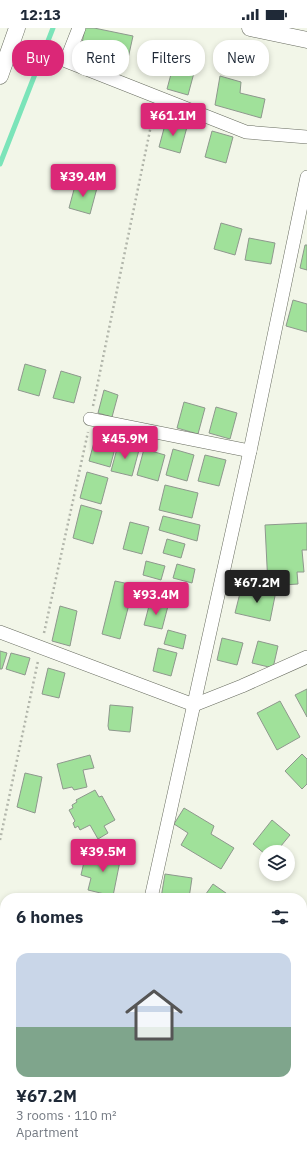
<!DOCTYPE html>
<html lang="en">
<head>
<meta charset="utf-8">
<style>
	:root { --surface:#fff; --page:#f6f6f7; --text:#1f2937; --muted:#747a83; --line:#e0e1e3; --accent:#db2777 }
	body { margin:0; font-family:"IBM Plex Sans",sans-serif; background:var(--page); color:var(--text); height:100vh; display:flex; flex-direction:column; font-size:15px; white-space:nowrap }
	* { box-sizing:border-box; margin:0 }
	p { font-size:13px; color:var(--muted) }
	.icon { flex:none; width:22px; height:22px; fill:none; stroke:currentColor; stroke-width:2; stroke-linecap:round; stroke-linejoin:round }
	.map { position:relative; flex:1; overflow:hidden }
	.drawer { position:absolute; left:0px; top:865px; width:307px; height:268px; display:flex; flex-direction:column; background:var(--surface); border-radius:16px 16px 0 0; box-shadow:0 2px 6px #0003 }
	.drawer>* { flex:none }
	.top-card { position:absolute; left:12px; top:12px; width:283px; height:36px; display:flex; gap:8px }
	.tools { position:absolute; left:259px; top:817px; display:grid; gap:8px }
	.tools a { display:grid; place-items:center; width:36px; height:36px; border-radius:50%; background:var(--surface); box-shadow:0 2px 6px #0003; font-size:20px }
	.price { position:absolute; translate:-50% -34px; padding:0 9px; border-radius:4px; background:var(--accent); color:#fff; font-size:13px; line-height:26px; filter:drop-shadow(0 1px 2px #0008) }
	.price::after { content:''; position:absolute; left:50%; top:24px; width:12px; height:9px; margin-left:-6px; background:inherit; clip-path:polygon(0 0,100% 0,50% 100%) }
	.price.active { background:#222; color:#fff }
	ul { padding:0; list-style:none }
	li { display:grid; align-content:center; gap:8px; height:212px; padding:0 16px }
	li+li { border-top:1px solid var(--line) }
	li span { display:grid; place-items:center; height:124px; border-radius:12px; color:#555 }
	li>.icon { margin-inline-start:auto }
	span .icon { width:72px; height:72px; fill:#fffc; stroke-width:1 }
	li b { font-size:17px }
	h2 { display:flex; justify-content:space-between; align-items:center; height:48px; padding:0 16px; font-size:17px }
	.tag { padding:0 14px; border-radius:16px; background:var(--surface); box-shadow:0 2px 6px #0003; font-size:14px; line-height:36px }
	.tag.active { background:var(--accent); color:#fff }
	.status { display:flex; justify-content:space-between; align-items:center; height:28px; padding:0 20px; background:var(--surface); direction:ltr }
	.status svg { height:11px; fill:currentColor }
	.map>svg:first-child { display:block }
	.lines { fill:none; stroke-linecap:round; stroke-linejoin:round }
	.stream { stroke:#7be4b9; stroke-width:5 }
	.building { fill:#a0e19a; stroke:#8e988d }
	.minor-casing { stroke:#676b5f; stroke-width:14 }
	.tertiary-casing { stroke:#676b5f; stroke-width:17 }
	.path { stroke:#b1b5aa; stroke-width:2.5; stroke-dasharray:2 3; stroke-linecap:butt }
	.minor { stroke:#fff; stroke-width:13 }
	.tertiary { stroke:#fff; stroke-width:16 }
</style>
</head>
<body>
<div class="status"><b>12:13</b><svg viewBox="0 0 49 12"><path d="M0 12V9h3v3zM5 12V6h3v6zM10 12V3h3v9zM15 12V0h3v12zM26 1h20v11H26zM47 4h2v5h-2z"/></svg></div>
<div class="map">
<svg width="307" height="1133" viewBox="0 0 307 1133">
	<rect width="100%" height="100%" fill="#f2f6e8"/>
	<g class="lines">
		<path class="stream" d="M0,136L53,0"/>
	</g>
	<g class="building">
		<path d="M85,0H94L133,8L127,35L80,25Z"/>
		<path d="M174,35L195,41L188,67L167,61Z"/>
		<path d="M220,48L241,54L240,65L265,71L261,90L215,77Z"/>
		<path d="M166,93L187,99L180,125L159,119Z"/>
		<path d="M212,103L233,109L226,135L205,129Z"/>
		<path d="M76,154L97,160L90,186L69,180Z"/>
		<path d="M221,195L242,201L235,227L214,221Z"/>
		<path d="M249,210L275,215L271,236L245,232Z"/>
		<path d="M305,217H307V242L300,240Z"/>
		<path d="M293,272L307,276V304L286,298Z"/>
		<path d="M25,336L46,342L39,368L18,362Z"/>
		<path d="M61,343L81,349L74,375L53,370Z"/>
		<path d="M104,362L118,367L112,389L98,385Z"/>
		<path d="M184,374L205,380L198,406L177,400Z"/>
		<path d="M216,379L237,385L230,411L209,405Z"/>
		<path d="M96,407L117,413L110,439L89,433Z"/>
		<path d="M118,417L139,422L132,448L111,443Z"/>
		<path d="M144,421L165,427L158,453L137,447Z"/>
		<path d="M173,421L194,427L187,453L166,447Z"/>
		<path d="M205,427L226,432L219,458L198,453Z"/>
		<path d="M87,444L108,450L101,476L80,470Z"/>
		<path d="M165,457L198,465L192,490L159,482Z"/>
		<path d="M81,477L102,483L93,516L73,510Z"/>
		<path d="M163,488L200,497L197,513L159,502Z"/>
		<path d="M130,494L149,499L142,526L123,521Z"/>
		<path d="M307,495V522H302L304,544H297L298,556L268,558L265,497Z"/>
		<path d="M167,511L185,516L181,530L163,525Z"/>
		<path d="M146,533L165,538L161,552L143,547Z"/>
		<path d="M177,536L195,541L192,555L173,550Z"/>
		<path d="M115,553L134,557L120,611L102,606Z"/>
		<path d="M164,557L182,562L179,576L160,571Z"/>
		<path d="M259,559L276,563L270,593L235,585L240,565L257,568Z"/>
		<path d="M150,574L168,578L162,601L144,597Z"/>
		<path d="M60,578L77,583L70,618L52,613Z"/>
		<path d="M168,602L186,607L183,621L164,616Z"/>
		<path d="M222,610L243,615L237,637L217,632Z"/>
		<path d="M258,613L278,618L273,640L252,635Z"/>
		<path d="M158,620L177,625L171,648L153,643Z"/>
		<path d="M0,623L7,625L2,641H0Z"/>
		<path d="M11,625L30,630L25,647L6,641Z"/>
		<path d="M48,640L65,645L59,670L42,666Z"/>
		<path d="M307,661V689L295,667Z"/>
		<path d="M280,673L300,709L277,722L257,685Z"/>
		<path d="M110,677L133,679L130,704L109,702L108,698Z"/>
		<path d="M302,726L307,731V756L302,761L285,743Z"/>
		<path d="M90,727L94,740L83,742L87,759L74,762L72,759L63,761L57,736Z"/>
		<path d="M25,745L42,749L35,785L17,779Z"/>
		<path d="M95,762L99,769L102,768L115,792L104,798L108,805L98,811L90,797L80,802L78,798L75,800L73,795L75,793L69,782L73,780L72,777L77,774L76,772Z"/>
		<path d="M184,780L214,798L211,806L234,820L221,841L181,817L188,805L174,796Z"/>
		<path d="M272,792L290,807L276,824H266V827L253,816Z"/>
		<path d="M97,823L121,828L113,868L88,862L91,850L81,847L84,834L94,836Z"/>
		<path d="M165,846L192,850L189,870H161Z"/>
		<path d="M213,856L233,870H203Z"/>
		<path d="M0,881L5,883V908L0,907Z"/>
		<path d="M0,915L5,916V942L0,940Z"/>
		<path d="M0,945L5,946L1,971H0Z"/>
		<path d="M5,1002V1034L0,1032V1022Z"/>
	</g>
	<g class="lines">
		<g class="minor-casing">
			<g id="minor">
				<path d="M79,0L66,33L246,104L307,109"/>
				<path d="M90,391L250,423"/>
				<path d="M0,604L194,677L242,658L307,629"/>
				<path d="M151,870L250,423L307,149"/>
				<path d="M0,975L5,976"/>
				<path d="M302,1024L307,1025"/>
				<path d="M93,1133L94,1128"/>
			</g>
		</g>
		<g class="tertiary-casing">
			<g id="tertiary">
				<path d="M250,0L307,12"/>
				<path d="M0,48L17,0"/>
			</g>
		</g>
		<g class="path">
			<path d="M93,378L154,83"/>
			<path d="M44,605L88,404"/>
			<path d="M0,812L38,633"/>
		</g>
		<use href="#minor" class="minor"/>
		<use href="#tertiary" class="tertiary"/>
	</g>
</svg>
<div class="tools">
<a><svg class="icon" aria-label="layers" viewBox="0 0 24 24"><path d="M12 4l9 5-9 5-9-5zM3 14l9 5 9-5"/></svg></a>
</div>
<b class="price" style="left:173px;top:109px">¥61.1M</b>
<b class="price" style="left:83px;top:170px">¥39.4M</b>
<b class="price" style="left:125px;top:432px">¥45.9M</b>
<b class="price active" style="left:257px;top:576px">¥67.2M</b>
<b class="price" style="left:156px;top:588px">¥93.4M</b>
<b class="price" style="left:103px;top:845px">¥39.5M</b>
<div class="top-card">
<a class="tag active">Buy</a>
<a class="tag">Rent</a>
<a class="tag">Filters</a>
<a class="tag">New</a>
</div>
<section class="drawer">
<h2>6 homes<svg class="icon" aria-label="filters" viewBox="0 0 24 24"><path d="M4 7h16M4 17h16"/><circle cx="9" cy="7" r="2"/><circle cx="15" cy="17" r="2"/></svg></h2>
<ul>
<li><span style="background:linear-gradient(#c9d6e8 60%,#7fa58c 0)"><svg class="icon" aria-label="home" viewBox="0 0 24 24"><path d="M3 11l9-7 9 7M6 9v11h12V9"/></svg></span><div><b>¥67.2M</b><p>3 rooms · 110 m²</p><p>Apartment</p></div></li>
</ul>
</section>
</div>
</body>
</html>
